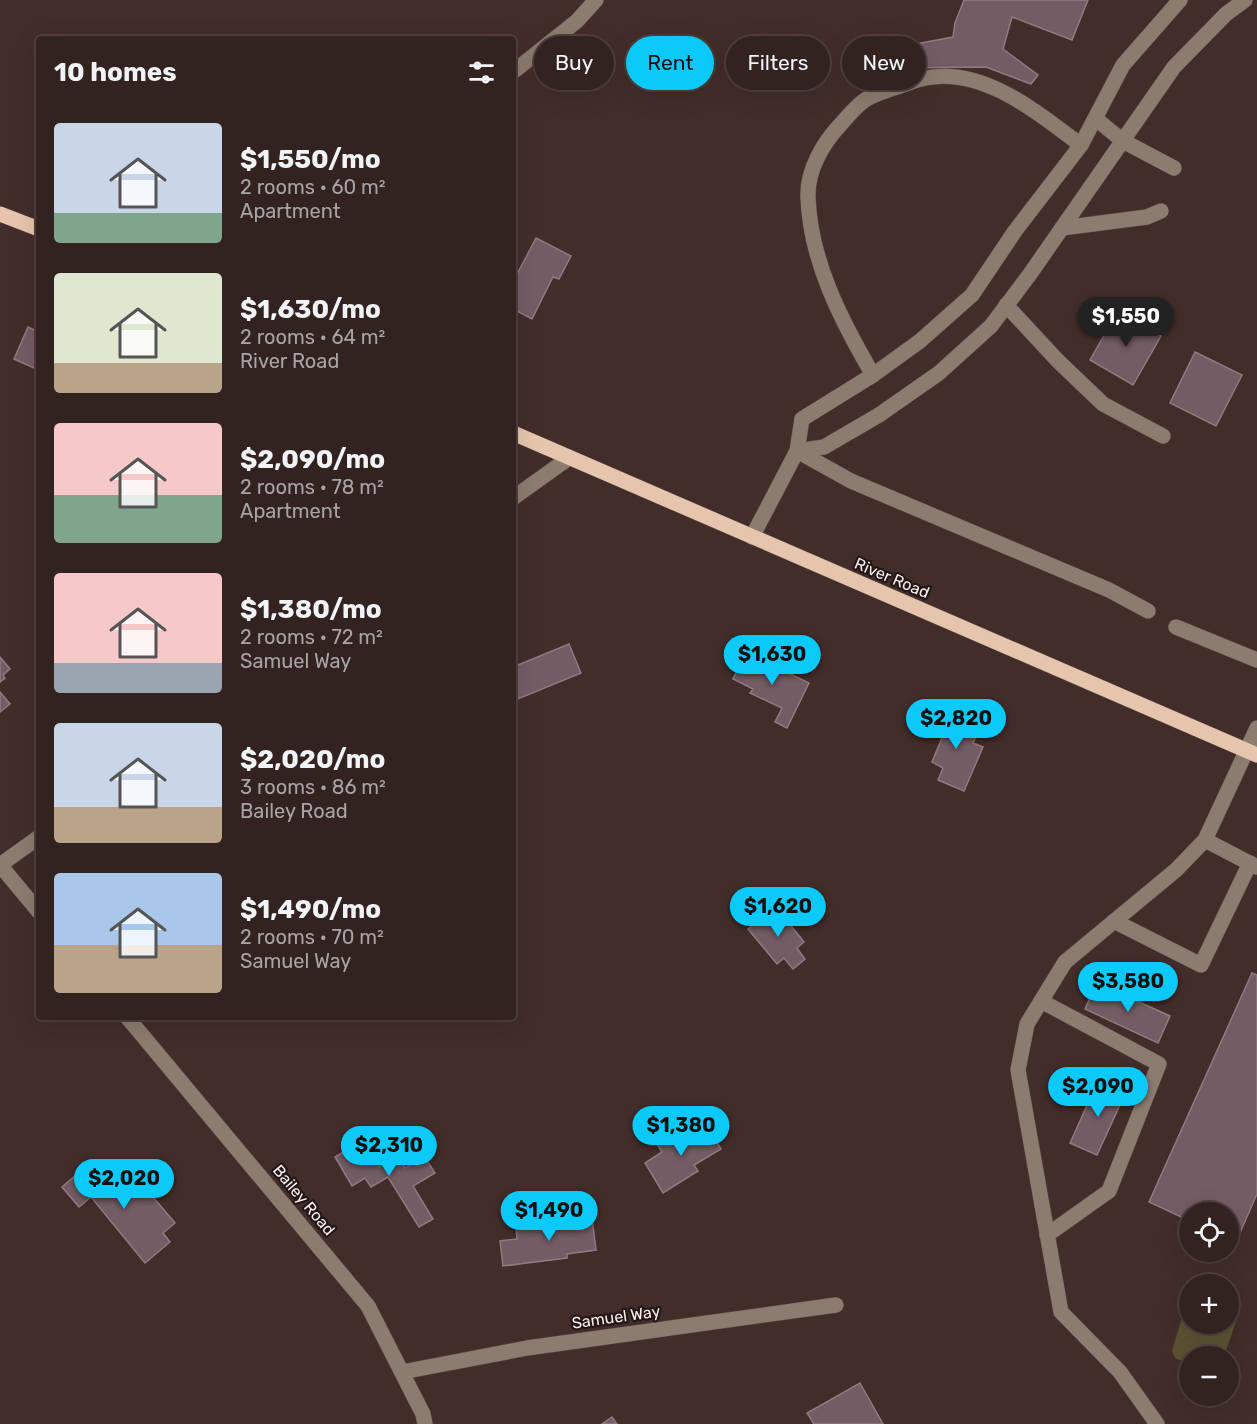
<!DOCTYPE html>
<html lang="en">
<head>
<meta charset="utf-8">
<style>
	:root { --surface:#322220; --page:#3d2f2d; --text:#f1f3f6; --muted:#a8a4a5; --line:#4d3f3e; --accent:#0bcafa }
	body { margin:0; font-family:Rubik,sans-serif; background:var(--page); color:var(--text); height:100vh; display:flex; flex-direction:column; font-size:22px; white-space:nowrap }
	* { box-sizing:border-box; margin:0 }
	p { font-size:20px; color:var(--muted) }
	.icon { flex:none; width:33px; height:33px; fill:none; stroke:currentColor; stroke-width:2; stroke-linecap:round; stroke-linejoin:round }
	.map { position:relative; flex:1; overflow:hidden }
	.panel { position:absolute; left:36px; top:36px; width:480px; height:984px; display:flex; flex-direction:column; background:var(--surface); border-radius:6px; box-shadow:0 6px 24px #0002,0 0 0 2px var(--line) }
	.panel>* { flex:none }
	.hud { position:absolute; left:534px; top:36px; width:570px; height:54px; display:flex; gap:12px }
	.fabs { position:absolute; left:1179px; top:1202px; display:grid; gap:12px }
	.fabs a { display:grid; place-items:center; width:60px; height:60px; border-radius:50%; background:var(--surface); box-shadow:0 6px 24px #0002,0 0 0 2px var(--line); font-size:30px }
	.price { position:absolute; translate:-50% -51px; padding:0 14px; border-radius:21px; background:var(--accent); color:#111; font-size:20px; line-height:39px; filter:drop-shadow(0 2px 3px #0008) }
	.price::after { content:''; position:absolute; left:50%; top:36px; width:18px; height:14px; margin-left:-9px; background:inherit; clip-path:polygon(0 0,100% 0,50% 100%) }
	.price.on { background:#222; color:#fff }
	ul { padding:0; list-style:none }
	li { display:flex; align-items:center; gap:18px; height:150px; padding:0 18px }
	li span { display:grid; place-items:center; flex:none; width:168px; height:120px; border-radius:6px; color:#555 }
	li>.icon { margin-inline-start:auto }
	span .icon { width:72px; height:72px; fill:#fffc; stroke-width:1 }
	li b { font-size:26px }
	h2 { display:flex; justify-content:space-between; align-items:center; height:72px; padding:0 18px; font-size:26px }
	.tag { padding:0 21px; border-radius:27px; background:var(--surface); box-shadow:0 6px 24px #0002,0 0 0 2px var(--line); font-size:21px; line-height:54px }
	.tag.on { background:var(--accent); color:#111 }
	.map>svg:first-child { display:block }
	.green { fill:#5b5233 }
	.building { fill:#745c65; stroke:#917982; stroke-width:1.5 }
	.lines { fill:none; stroke-linecap:round; stroke-linejoin:round }
	.minor-casing { stroke:#604c49; stroke-width:16 }
	.major-casing { stroke:#604c49; stroke-width:16 }
	.minor { stroke:#8c7c70; stroke-width:15 }
	.major { stroke:#e5c5ac; stroke-width:15 }
	.labels { text-anchor:middle; dominant-baseline:central; stroke-width:4.5; stroke-linejoin:round; paint-order:stroke }
	.street-label { font-size:16px; fill:#fcedeb; stroke:#221817 }
</style>
</head>
<body>
<div class="map">
<svg width="1257" height="1424" viewBox="0 0 1257 1424">
	<rect width="100%" height="100%" fill="#422d2a"/>
	<path class="green" d="M1189,1307L1190,1323H1228L1229,1312L1238,1316L1224,1356H1190L1189,1364L1175,1358L1172,1351L1185,1308Z"/>
	<g class="building">
		<path d="M964,0H1088L1072,40L1012,17L1003,49L1038,75L1031,84L986,67L895,68L886,56L889,49L953,37L955,23Z"/>
		<path d="M536,238L571,256L559,279L553,277L532,319L513,309V282Z"/>
		<path d="M1118,311L1161,336L1133,385L1090,360Z"/>
		<path d="M28,327L39,332V370L14,359Z"/>
		<path d="M1195,352L1242,375L1216,426L1170,403Z"/>
		<path d="M569,644L581,673L513,701V667Z"/>
		<path d="M746,652L809,683L787,728L775,722L782,708L750,693L753,689L733,679Z"/>
		<path d="M0,657L10,669L3,675L5,678L0,682Z"/>
		<path d="M0,692L10,704L0,712Z"/>
		<path d="M939,711L980,728L973,743L983,747L964,791L938,780L943,768L932,762L944,733L932,728Z"/>
		<path d="M776,907L804,942L797,948L805,959L793,969L784,958L777,964L748,929Z"/>
		<path d="M1252,973L1257,975V1194L1236,1242L1228,1238V1212H1190V1221L1149,1202Z"/>
		<path d="M1097,983L1170,1016L1158,1043L1085,1009Z"/>
		<path d="M1098,1081L1125,1094L1097,1155L1070,1143Z"/>
		<path d="M706,1125L721,1149L694,1165L698,1171L663,1193L645,1163L662,1152L655,1141L672,1131L678,1142Z"/>
		<path d="M363,1140L379,1167L397,1156L405,1168L424,1156L435,1173L413,1186L433,1219L419,1227L388,1177L371,1187L365,1178L352,1186L335,1157Z"/>
		<path d="M100,1165L127,1198L143,1185L175,1223L163,1233L170,1242L145,1263L91,1197L79,1207L62,1187L85,1167L90,1172Z"/>
		<path d="M592,1218L596,1250L567,1254V1258L503,1266L500,1241L517,1239L516,1227Z"/>
		<path d="M860,1383L883,1424H814L807,1413Z"/>
		<path d="M612,1417L617,1424H602Z"/>
	</g>
	<g class="lines">
		<g class="minor-casing">
			<g id="minor">
				<path d="M513,72L577,21L596,0"/>
				<path d="M1096,119L1123,141L1174,168"/>
				<path d="M1062,228L1147,217L1161,211"/>
				<path d="M1006,305L1058,361L1103,404L1163,436"/>
				<path d="M873,375C842,322 810,261 808,197C807,170 823,143 841,124C864,97 866,97 900,86C909,83 918,79 926,78C983,66 1039,114 1081,145"/>
				<path d="M797,451L824,447L879,415L939,373L991,326L1030,274L1174,67L1226,14L1245,0"/>
				<path d="M797,451L851,481L1109,590L1148,611"/>
				<path d="M513,498L569,458"/>
				<path d="M752,537L797,451L802,419L873,375L920,341L972,295L1015,231L1081,145L1123,65L1180,0"/>
				<path d="M1176,627L1257,660"/>
				<path d="M1205,840L1257,867"/>
				<path d="M0,865L39,912"/>
				<path d="M0,865L39,837"/>
				<path d="M1114,921L1201,965L1250,863"/>
				<path d="M1041,1001L1159,1064L1109,1191L1047,1235"/>
				<path d="M127,1017L368,1306L423,1414L425,1424"/>
				<path d="M402,1372L527,1348L836,1305"/>
				<path d="M1157,1424L1120,1372L1061,1312L1018,1070L1027,1024L1065,962L1176,870L1205,840L1257,728"/>
			</g>
		</g>
		<g class="major-casing">
			<g id="major">
				<path d="M0,214L39,229"/>
				<path d="M513,433L1257,755"/>
			</g>
		</g>
		<use href="#minor" class="minor"/>
		<use href="#major" class="major"/>
	</g>
	<g class="labels">
		<g class="street-label">
			<text transform="translate(892 578) rotate(23)">River Road</text>
			<text transform="translate(304 1200) rotate(50)">Bailey Road</text>
			<text transform="translate(616 1317) rotate(-8)">Samuel Way</text>
		</g>
	</g>
</svg>
<div class="fabs">
<a><svg class="icon" aria-label="locate" viewBox="0 0 24 24"><circle cx="12" cy="12" r="6"/><path d="M12 2v4M12 18v4M2 12h4M18 12h4"/></svg></a>
<a>+</a>
<a>−</a>
</div>
<b class="price on" style="left:1126px;top:348px">$1,550</b>
<b class="price" style="left:772px;top:686px">$1,630</b>
<b class="price" style="left:956px;top:750px">$2,820</b>
<b class="price" style="left:778px;top:938px">$1,620</b>
<b class="price" style="left:1128px;top:1013px">$3,580</b>
<b class="price" style="left:1098px;top:1118px">$2,090</b>
<b class="price" style="left:681px;top:1157px">$1,380</b>
<b class="price" style="left:389px;top:1177px">$2,310</b>
<b class="price" style="left:124px;top:1210px">$2,020</b>
<b class="price" style="left:549px;top:1242px">$1,490</b>
<div class="hud">
<a class="tag">Buy</a>
<a class="tag on">Rent</a>
<a class="tag">Filters</a>
<a class="tag">New</a>
</div>
<section class="panel">
<h2>10 homes<svg class="icon" aria-label="filters" viewBox="0 0 24 24"><path d="M4 7h16M4 17h16"/><circle cx="9" cy="7" r="2"/><circle cx="15" cy="17" r="2"/></svg></h2>
<ul>
<li><span style="background:linear-gradient(#c9d6e8 75%,#7fa58c 0)"><svg class="icon" aria-label="home" viewBox="0 0 24 24"><path d="M3 11l9-7 9 7M6 9v11h12V9"/></svg></span><div><b>$1,550/mo</b><p>2 rooms · 60 m²</p><p>Apartment</p></div></li>
<li><span style="background:linear-gradient(#dfe7d0 75%,#b9a48a 0)"><svg class="icon" aria-label="home" viewBox="0 0 24 24"><path d="M3 11l9-7 9 7M6 9v11h12V9"/></svg></span><div><b>$1,630/mo</b><p>2 rooms · 64 m²</p><p>River Road</p></div></li>
<li><span style="background:linear-gradient(#f6c9c9 60%,#7fa58c 0)"><svg class="icon" aria-label="home" viewBox="0 0 24 24"><path d="M3 11l9-7 9 7M6 9v11h12V9"/></svg></span><div><b>$2,090/mo</b><p>2 rooms · 78 m²</p><p>Apartment</p></div></li>
<li><span style="background:linear-gradient(#f6c9c9 75%,#9aa5b1 0)"><svg class="icon" aria-label="home" viewBox="0 0 24 24"><path d="M3 11l9-7 9 7M6 9v11h12V9"/></svg></span><div><b>$1,380/mo</b><p>2 rooms · 72 m²</p><p>Samuel Way</p></div></li>
<li><span style="background:linear-gradient(#c9d6e8 70%,#b9a48a 0)"><svg class="icon" aria-label="home" viewBox="0 0 24 24"><path d="M3 11l9-7 9 7M6 9v11h12V9"/></svg></span><div><b>$2,020/mo</b><p>3 rooms · 86 m²</p><p>Bailey Road</p></div></li>
<li><span style="background:linear-gradient(#a9c7e8 60%,#b9a48a 0)"><svg class="icon" aria-label="home" viewBox="0 0 24 24"><path d="M3 11l9-7 9 7M6 9v11h12V9"/></svg></span><div><b>$1,490/mo</b><p>2 rooms · 70 m²</p><p>Samuel Way</p></div></li>
</ul>
</section>
</div>
</body>
</html>
